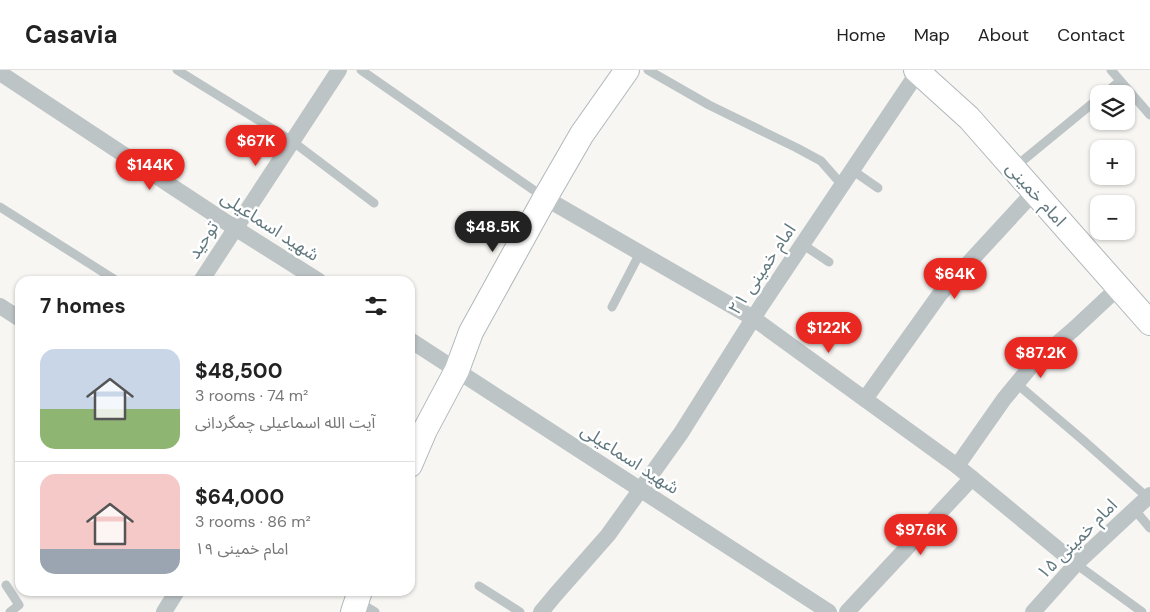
<!DOCTYPE html>
<html lang="en">
<head>
<meta charset="utf-8">
<style>
	:root { --surface:#fff; --page:#f2f2f2; --text:#222; --muted:#767676; --line:#e0e0e0; --accent:#e92921 }
	body { margin:0; font-family:"DM Sans","Noto Sans Arabic",sans-serif; background:var(--page); color:var(--text); height:100vh; display:flex; flex-direction:column; font-size:19px; white-space:nowrap }
	* { box-sizing:border-box; margin:0 }
	p { font-size:16px; color:var(--muted) }
	.icon { flex:none; width:28px; height:28px; fill:none; stroke:currentColor; stroke-width:2; stroke-linecap:round; stroke-linejoin:round }
	.map { position:relative; flex:1; overflow:hidden }
	.side { position:absolute; left:15px; top:206px; width:400px; height:320px; display:flex; flex-direction:column; background:var(--surface); border-radius:15px; box-shadow:0 1px 4px #0004 }
	.side>* { flex:none }
	.controls { position:absolute; left:1090px; top:15px; display:grid; gap:10px }
	.controls a { display:grid; place-items:center; width:45px; height:45px; border-radius:10px; background:var(--surface); box-shadow:0 1px 4px #0004; font-size:25px }
	.price { position:absolute; translate:-50% -42px; padding:0 11px; border-radius:18px; background:var(--accent); color:#fff; font-size:16px; line-height:32px; filter:drop-shadow(0 1px 2px #0008) }
	.price::after { content:''; position:absolute; left:50%; top:30px; width:15px; height:11px; margin-left:-8px; background:inherit; clip-path:polygon(0 0,100% 0,50% 100%) }
	.price.selected { background:#222; color:#fff }
	ul { padding:0; list-style:none }
	li { display:flex; align-items:center; gap:15px; height:125px; padding:0 25px }
	li+li { border-top:1px solid var(--line) }
	li span { display:grid; place-items:center; flex:none; width:140px; height:100px; border-radius:15px; color:#555 }
	li>.icon { margin-inline-start:auto }
	span .icon { width:60px; height:60px; fill:#fffc; stroke-width:1 }
	li b { font-size:21px }
	h2 { display:flex; justify-content:space-between; align-items:center; height:60px; padding:0 25px; font-size:21px }
	header { display:flex; align-items:center; gap:30px; box-sizing:border-box; height:70px; padding:0 25px; background:var(--surface); border-bottom:1px solid var(--line) }
	header strong { font-size:24px }
	nav { display:flex; gap:28px; margin-inline-start:auto; font-size:18px }
	.map>svg:first-child { display:block }
	.lines { fill:none; stroke-linecap:round; stroke-linejoin:round }
	.secondary-casing { stroke:#afb8bb; stroke-width:26 }
	.service { stroke:#bdc4c6; stroke-width:9 }
	.minor { stroke:#bdc4c6; stroke-width:16 }
	.secondary { stroke:#fff; stroke-width:24 }
	.labels { text-anchor:middle; dominant-baseline:central; stroke-width:5; stroke-linejoin:round; paint-order:stroke }
	.street-label { font-size:18px; fill:#61787f; stroke:#fff }
</style>
</head>
<body>
<header>
<strong>Casavia</strong>
<nav><a>Home</a><a>Map</a><a>About</a><a>Contact</a></nav>
</header>
<div class="map">
<svg width="1150" height="542" viewBox="0 0 1150 542">
	<rect width="100%" height="100%" fill="#f7f6f3"/>
	<g class="lines">
		<g class="secondary-casing">
			<g id="secondary">
				<path d="M916,0L969,48L1150,253"/>
				<path d="M410,395L425,360L457,300L471,262L545,128L582,64L627,0"/>
				<path d="M353,542L360,521"/>
			</g>
		</g>
		<g class="service">
			<path d="M177,0L292,71L374,133"/>
			<path d="M361,0L545,128"/>
			<path d="M648,0L709,35L797,78L821,91L842,115"/>
			<path d="M1111,0L1150,45"/>
			<path d="M1104,24L1120,11"/>
			<path d="M1015,97L1099,28"/>
			<path d="M852,100L878,118"/>
			<path d="M0,137L117,211"/>
			<path d="M802,174L829,192"/>
			<path d="M612,237L640,183"/>
			<path d="M1017,314L1084,371L1147,427"/>
			<path d="M410,353L425,360"/>
			<path d="M1134,439L1150,458"/>
			<path d="M1076,494L1142,542"/>
			<path d="M6,515L19,535L10,542"/>
			<path d="M479,516L520,542"/>
			<path d="M358,532L375,542"/>
		</g>
		<g class="minor">
			<path d="M0,3L235,158L319,211"/>
			<path d="M545,128L753,248L957,396L1076,494"/>
			<path d="M201,211L339,0"/>
			<path d="M0,236L20,249"/>
			<path d="M410,270L829,542"/>
			<path d="M865,329L940,224L1034,122"/>
			<path d="M957,396L1004,329L1033,294L1074,259L1119,217"/>
			<path d="M164,542L177,521"/>
			<path d="M541,542L556,524L608,465L681,363L761,236L918,2"/>
			<path d="M847,542L972,408"/>
			<path d="M1033,542L1076,494L1150,425"/>
		</g>
		<use href="#secondary" class="secondary"/>
	</g>
	<g class="labels">
		<g class="street-label">
			<text transform="translate(1036 124) rotate(48)">امام خمینی</text>
			<text transform="translate(270 156) rotate(33)">شهید اسماعیلی</text>
			<text transform="translate(203 170) rotate(-57)">توحید</text>
			<text transform="translate(762 199) rotate(-56)">امام خمینی ۲۱</text>
			<text transform="translate(630 389) rotate(33)">شهید اسماعیلی</text>
			<text transform="translate(1077 469) rotate(-45)">امام خمینی ۱۵</text>
		</g>
	</g>
</svg>
<div class="controls">
<a><svg class="icon" aria-label="layers" viewBox="0 0 24 24"><path d="M12 4l9 5-9 5-9-5zM3 14l9 5 9-5"/></svg></a>
<a>+</a>
<a>−</a>
</div>
<b class="price" style="left:256px;top:97px">$67K</b>
<b class="price" style="left:150px;top:121px">$144K</b>
<b class="price selected" style="left:493px;top:183px">$48.5K</b>
<b class="price" style="left:955px;top:230px">$64K</b>
<b class="price" style="left:829px;top:284px">$122K</b>
<b class="price" style="left:1041px;top:309px">$87.2K</b>
<b class="price" style="left:921px;top:486px">$97.6K</b>
<section class="side">
<h2>7 homes<svg class="icon" aria-label="filters" viewBox="0 0 24 24"><path d="M4 7h16M4 17h16"/><circle cx="9" cy="7" r="2"/><circle cx="15" cy="17" r="2"/></svg></h2>
<ul>
<li><span style="background:linear-gradient(#c9d6e8 60%,#8fb573 0)"><svg class="icon" aria-label="home" viewBox="0 0 24 24"><path d="M3 11l9-7 9 7M6 9v11h12V9"/></svg></span><div><b>$48,500</b><p>3 rooms · 74 m²</p><p>آیت الله اسماعیلی چمگردانی</p></div></li>
<li><span style="background:linear-gradient(#f6c9c9 75%,#9aa5b1 0)"><svg class="icon" aria-label="home" viewBox="0 0 24 24"><path d="M3 11l9-7 9 7M6 9v11h12V9"/></svg></span><div><b>$64,000</b><p>3 rooms · 86 m²</p><p>امام خمینی ۱۹</p></div></li>
</ul>
</section>
</div>
</body>
</html>
